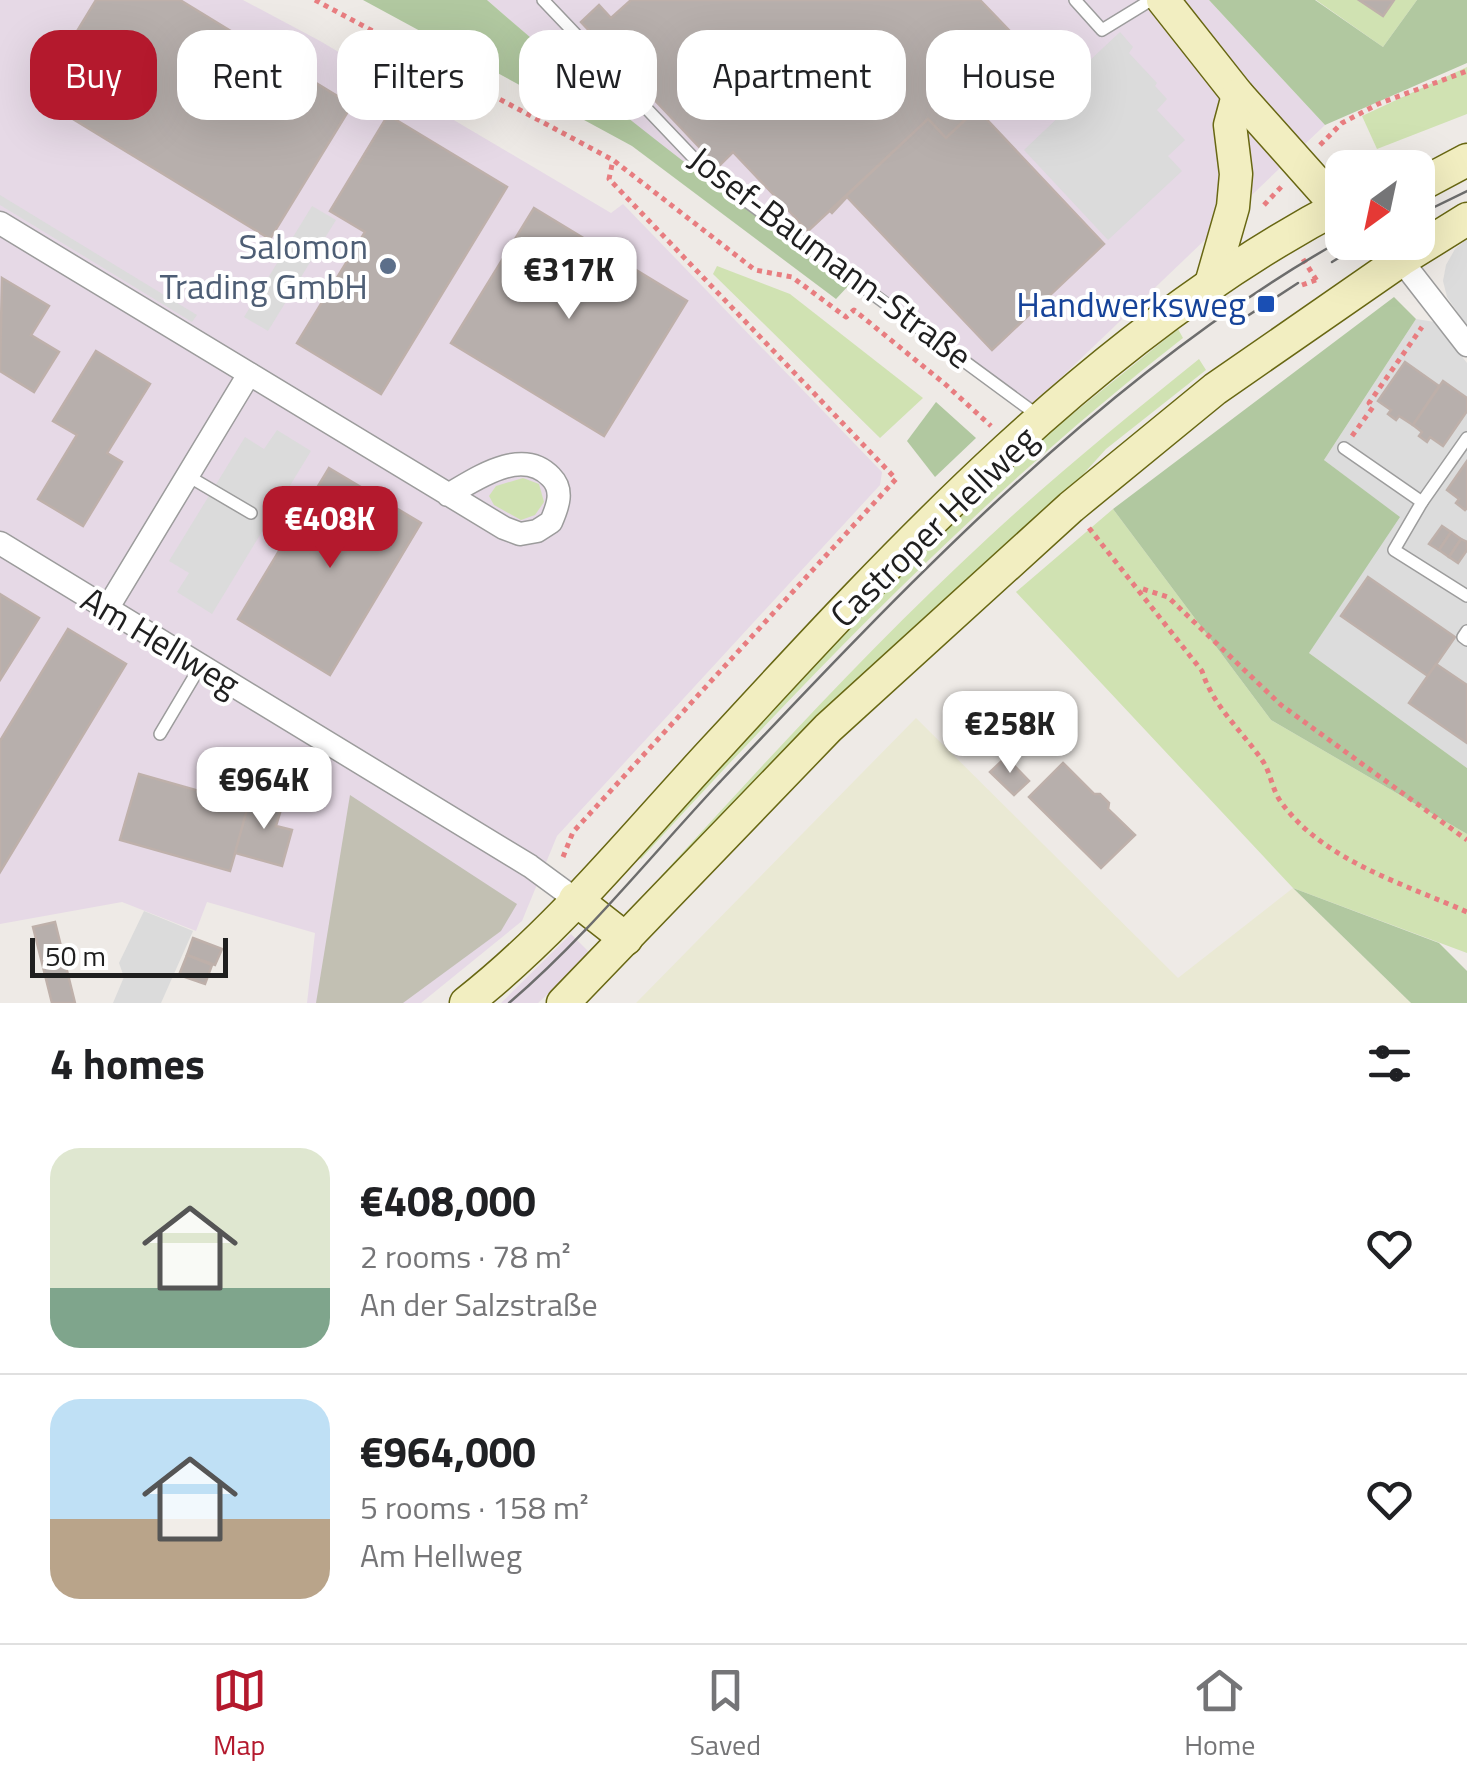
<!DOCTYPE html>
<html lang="en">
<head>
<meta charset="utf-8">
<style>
	:root { --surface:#fff; --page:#f6f6f6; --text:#202124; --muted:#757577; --line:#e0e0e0; --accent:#b4192d }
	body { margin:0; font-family:"Titillium Web",sans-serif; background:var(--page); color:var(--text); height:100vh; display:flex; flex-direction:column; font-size:38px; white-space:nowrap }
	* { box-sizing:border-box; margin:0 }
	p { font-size:32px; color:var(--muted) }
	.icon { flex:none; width:55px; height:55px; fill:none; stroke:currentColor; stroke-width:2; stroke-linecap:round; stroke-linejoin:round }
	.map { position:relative; height:1003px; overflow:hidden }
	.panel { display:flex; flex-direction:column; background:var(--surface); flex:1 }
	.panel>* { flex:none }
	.guide { position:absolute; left:30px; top:30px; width:1408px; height:90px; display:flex; gap:20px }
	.needle { width:65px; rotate:213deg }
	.controls { position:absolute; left:1325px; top:150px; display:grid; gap:20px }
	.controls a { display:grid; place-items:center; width:110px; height:110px; border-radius:20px; background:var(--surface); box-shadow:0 10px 40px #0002; font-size:50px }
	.scale { position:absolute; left:30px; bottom:25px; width:198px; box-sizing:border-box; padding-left:10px; border:5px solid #1f1f1f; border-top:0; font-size:28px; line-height:35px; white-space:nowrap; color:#1f1f1f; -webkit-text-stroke:8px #fff; paint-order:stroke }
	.price { position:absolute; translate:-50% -85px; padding:0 22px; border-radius:20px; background:#fff; color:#222; font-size:32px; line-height:65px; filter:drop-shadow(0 2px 5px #0008) }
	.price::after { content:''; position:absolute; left:50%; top:60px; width:30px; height:22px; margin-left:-15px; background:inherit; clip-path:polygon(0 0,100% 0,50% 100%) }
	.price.active { background:var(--accent); color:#fff }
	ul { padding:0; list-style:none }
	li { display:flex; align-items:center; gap:30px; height:250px; padding:0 50px }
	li+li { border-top:2px solid var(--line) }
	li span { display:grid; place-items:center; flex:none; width:280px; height:200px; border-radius:30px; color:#555 }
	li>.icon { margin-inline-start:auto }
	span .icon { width:120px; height:120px; fill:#fffc; stroke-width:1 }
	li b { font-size:42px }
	h2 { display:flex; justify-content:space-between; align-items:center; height:120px; padding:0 50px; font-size:42px }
	.tag { padding:0 35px; border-radius:30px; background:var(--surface); box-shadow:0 10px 40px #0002; font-size:35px; line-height:90px }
	.tag.active { background:var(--accent); color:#fff }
	.tab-bar { display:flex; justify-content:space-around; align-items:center; height:140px; border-top:2px solid var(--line); background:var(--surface); font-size:28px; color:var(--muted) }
	.tab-bar a { display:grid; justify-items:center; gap:5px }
	.tab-bar .active { color:var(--accent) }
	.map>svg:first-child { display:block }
	.residential { fill:#dcdcdc }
	.industrial { fill:#e6d9e6 }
	.construction { fill:#c2c0b3 }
	.farmland { fill:#eae9d4 }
	.grass { fill:#d0e2b2 }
	.forest { fill:#b1c8a0 }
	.parking { fill:#dbdbdb }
	.building { fill:#b7afac; stroke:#beb0aa; stroke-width:2.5 }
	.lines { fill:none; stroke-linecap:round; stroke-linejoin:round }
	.lane-casing { stroke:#9c9c9c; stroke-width:14 }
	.street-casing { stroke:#9c9c9c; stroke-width:25 }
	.secondary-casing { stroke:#686713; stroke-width:35 }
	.path { stroke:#e87d80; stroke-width:5; stroke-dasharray:5 5; stroke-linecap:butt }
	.lane { stroke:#fff; stroke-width:11 }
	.street { stroke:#fff; stroke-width:22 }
	.secondary { stroke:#f2eec1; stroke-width:32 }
	.tram { stroke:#6d6d6d; stroke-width:2.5 }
	.service-dot { fill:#5c6f8a; stroke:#fff; stroke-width:4 }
	.transit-dot { fill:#1a4fb4; stroke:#fff; stroke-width:4 }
	.labels { text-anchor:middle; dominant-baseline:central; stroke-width:8; stroke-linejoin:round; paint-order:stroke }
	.service-label { font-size:35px; fill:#4e5e75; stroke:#fff; text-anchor:end }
	.street-label { font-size:35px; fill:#1f1f1f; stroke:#fff }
	.transit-label { font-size:35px; fill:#164399; stroke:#fff; text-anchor:end }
</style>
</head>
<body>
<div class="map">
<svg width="1467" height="1003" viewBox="0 0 1467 1003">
	<rect width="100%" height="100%" fill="#eeeae6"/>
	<g class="residential">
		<path d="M1467,239V326L1447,297L1443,281L1446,265L1455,249Z"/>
		<path d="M1416,319L1435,322L1467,363V768L1309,653L1399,517L1324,460Z"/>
	</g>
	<g class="industrial">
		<path d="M0,0H243L320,41L611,213L623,204L882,472L880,485L557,836L522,921L421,1003H307L315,933L207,902L196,931L122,902L0,924Z"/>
		<path d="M487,0H1209L1325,125L1024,413L695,172L574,77Z"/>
		<path d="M571,934L589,952L564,979L538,1003H501Z"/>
	</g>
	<path class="construction" d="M350,795L517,904L501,931L403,1003H316Z"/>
	<path class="farmland" d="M916,718L1178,978L1293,888L1411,1003H636Z"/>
	<g class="grass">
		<path d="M1316,0H1417L1383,47Z"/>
		<path d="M1467,67V114L1377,149L1362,116Z"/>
		<path d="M717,266L790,294L923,398L880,438L713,274Z"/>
		<path d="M1178,329L1183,338C984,493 811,673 641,859L635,853L910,561L1044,437Z"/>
		<path d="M1199,359L1206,370L1106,449L1060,500L667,882L661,876C767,760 874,643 990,536C1057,474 1128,416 1199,359Z"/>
		<path d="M523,478L539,484L544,502L535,515L521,520L494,505L489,496L496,486Z"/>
		<path d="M1113,509L1271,720L1467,834V953L1293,888L1016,592Z"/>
	</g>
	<g class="forest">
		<path d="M363,0H487C603,102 724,195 850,284L836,299L632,146Z"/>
		<path d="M1209,0H1315L1383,47L1417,0H1467V63L1325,125Z"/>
		<path d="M1394,297L1416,319L1324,460L1400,517L1309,653L1467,768V834L1271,720L1113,509Z"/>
		<path d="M936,402L976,438L935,477L907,441Z"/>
		<path d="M1293,888L1439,943L1467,971V1003H1411Z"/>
	</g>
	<g class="parking">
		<path d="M1120,32L1133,47L1129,53L1157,83L1155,86L1167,99L1157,110L1185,140L1168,156L1182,171L1108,240L1024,150L1066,110L1053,95Z"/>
		<path d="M0,195L197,315L192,322L0,205Z"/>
		<path d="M312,206L336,220L268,331L244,317Z"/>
		<path d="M277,430L311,451L212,614L177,592L189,573L169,561L245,437L264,449Z"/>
		<path d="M144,911L193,931L161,1003H113L124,977L119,963Z"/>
	</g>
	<g class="building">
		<path d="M96,0H180L352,105L270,239L37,97Z"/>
		<path d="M631,0H980L1033,55L946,138L928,119L808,231L733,152L718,167L581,22L599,5L611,18Z"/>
		<path d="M1359,0H1394L1383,16Z"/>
		<path d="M977,109L1104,244L992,350L847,197L832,213L830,211L928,119L946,138Z"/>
		<path d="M388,115L507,187L381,394L297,343L365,232L330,211Z"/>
		<path d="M534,208L687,301L604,436L451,343Z"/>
		<path d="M2,278L49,306L31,335L59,352L34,392L0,371Z"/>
		<path d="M96,351L150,384L107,453L122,462L83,526L38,499L77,435L53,421Z"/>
		<path d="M1405,362L1439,386L1413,425L1399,416L1396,420L1388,414L1391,410L1378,401Z"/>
		<path d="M1443,381L1467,398V411L1443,446L1430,437L1427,442L1419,436L1422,432L1413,425Z"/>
		<path d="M1467,461V508L1465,510L1456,503L1459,499L1447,490Z"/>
		<path d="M329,468L421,523L330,675L238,619Z"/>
		<path d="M1442,526L1451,532L1439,550L1429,544Z"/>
		<path d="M1451,532L1461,539L1449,557L1439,550Z"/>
		<path d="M1461,539L1467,542V550L1458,563L1449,557Z"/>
		<path d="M1368,577L1455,637L1428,676L1341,616Z"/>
		<path d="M0,594L39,618L0,680Z"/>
		<path d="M68,629L126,664L0,872V741Z"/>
		<path d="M1436,664L1467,685V743L1409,703Z"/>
		<path d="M1006,757L1029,781L1014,795L990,772Z"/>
		<path d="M1063,763L1094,794H1100L1109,803L1108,809L1135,835L1101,868L1029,797Z"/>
		<path d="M139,774L249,805L230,871L120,840Z"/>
		<path d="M251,795L283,803L276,826L292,830L282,866L235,853Z"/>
		<path d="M55,922L75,1003H52L33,927Z"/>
		<path d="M193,938L222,949L215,965L187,955Z"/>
		<path d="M187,955L212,965L205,984L179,975Z"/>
	</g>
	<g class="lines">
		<g class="lane-casing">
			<g id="lane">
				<path d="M543,0L707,172L1040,417"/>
				<path d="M1075,0L1102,30L1151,0"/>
				<path d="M296,285L306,292"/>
				<path d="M1344,448L1422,502L1467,438"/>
				<path d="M188,476L251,513"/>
				<path d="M1422,502L1394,550L1467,596"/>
				<path d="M1467,631L1463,637L1467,640"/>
				<path d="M160,734L201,665"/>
			</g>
		</g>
		<g class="street-casing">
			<g id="street">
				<path d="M0,223L504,528L520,534L537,531L551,522C558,506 564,490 551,477C522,446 476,479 448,495"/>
				<path d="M1380,242L1401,260L1467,345"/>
				<path d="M0,543L530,866L575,899"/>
				<path d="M107,609L249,374"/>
			</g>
		</g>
		<g class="secondary-casing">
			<g id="secondary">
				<path d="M1163,0L1238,95L1338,207"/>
				<path d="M1418,186L1467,160"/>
				<path d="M1211,284L1233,207L1236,174L1230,125L1238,95"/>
				<path d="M575,899L626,939"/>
				<path d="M466,1003C559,930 635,835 715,749C899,549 1099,332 1342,205"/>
				<path d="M563,1003L828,728L1071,507L1215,389L1401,260L1467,219"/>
			</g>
		</g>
		<g class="path">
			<path d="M315,0L613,160L755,270L792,277L846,317L854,310L945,384L991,426"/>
			<path d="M1320,145L1342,123L1378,104L1467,71"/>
			<path d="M1264,205L1282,186"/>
			<path d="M1303,259L1319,284"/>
			<path d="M1302,285L1316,280"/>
			<path d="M1352,436L1373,407L1369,403L1422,327"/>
			<path d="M1089,528L1202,671C1213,706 1241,730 1262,760C1271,773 1272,790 1281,802C1323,861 1405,884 1467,912"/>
			<path d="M1143,589L1168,597L1281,705L1467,840"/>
			<path d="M563,857L573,832L896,479L609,179L613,160"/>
		</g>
		<use href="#lane" class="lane"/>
		<use href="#street" class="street"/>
		<use href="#secondary" class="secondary"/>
		<g class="tram">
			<path d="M1418,215L1467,191"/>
			<path d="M1332,262L1364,242"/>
			<path d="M1235,324L1298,283"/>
			<path d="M509,1003C586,937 649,858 718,784C901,590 1107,371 1342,240"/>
		</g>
	</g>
	<circle class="service-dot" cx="388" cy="266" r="10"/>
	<rect class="transit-dot" x="1256" y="294" width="20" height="20" rx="5"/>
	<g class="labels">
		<g class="service-label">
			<text x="368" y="246">Salomon<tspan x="368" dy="40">Trading GmbH</tspan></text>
		</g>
		<g class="street-label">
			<text transform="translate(831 257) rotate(37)">Josef-Baumann-Straße</text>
			<text transform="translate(933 526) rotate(-44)">Castroper Hellweg</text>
			<text transform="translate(161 641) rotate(31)">Am Hellweg</text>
		</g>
		<g class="transit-label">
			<text x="1246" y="304">Handwerksweg</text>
		</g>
	</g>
</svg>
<div class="controls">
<a><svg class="needle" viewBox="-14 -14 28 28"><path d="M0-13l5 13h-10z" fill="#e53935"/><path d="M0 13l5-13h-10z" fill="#757577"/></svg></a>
</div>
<div class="scale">50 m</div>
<b class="price" style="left:569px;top:322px">€317K</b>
<b class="price active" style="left:330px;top:571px">€408K</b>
<b class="price" style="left:1010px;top:776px">€258K</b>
<b class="price" style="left:264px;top:832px">€964K</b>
<div class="guide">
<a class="tag active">Buy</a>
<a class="tag">Rent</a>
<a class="tag">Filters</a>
<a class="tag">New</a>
<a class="tag">Apartment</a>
<a class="tag">House</a>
</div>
</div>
<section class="panel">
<h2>4 homes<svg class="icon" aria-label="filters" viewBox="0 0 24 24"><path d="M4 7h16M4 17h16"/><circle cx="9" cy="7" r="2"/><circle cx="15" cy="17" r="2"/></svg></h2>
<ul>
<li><span style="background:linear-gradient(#dfe7d0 70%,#7fa58c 0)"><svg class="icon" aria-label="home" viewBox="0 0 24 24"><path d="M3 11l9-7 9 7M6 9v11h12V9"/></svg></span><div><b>€408,000</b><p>2 rooms · 78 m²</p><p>An der Salzstraße</p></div><svg class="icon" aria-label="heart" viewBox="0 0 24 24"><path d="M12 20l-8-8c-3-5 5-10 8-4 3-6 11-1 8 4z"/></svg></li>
<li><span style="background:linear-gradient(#bfe0f5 60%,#b9a48a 0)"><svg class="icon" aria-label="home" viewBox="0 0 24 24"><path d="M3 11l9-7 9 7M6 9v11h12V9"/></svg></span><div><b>€964,000</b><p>5 rooms · 158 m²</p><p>Am Hellweg</p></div><svg class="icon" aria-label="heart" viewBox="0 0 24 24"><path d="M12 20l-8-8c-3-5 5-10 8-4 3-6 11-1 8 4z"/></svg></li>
</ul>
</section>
<nav class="tab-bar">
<a class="active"><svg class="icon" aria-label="map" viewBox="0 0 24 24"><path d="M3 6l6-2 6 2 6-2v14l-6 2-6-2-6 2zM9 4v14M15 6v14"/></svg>Map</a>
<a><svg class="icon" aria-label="saved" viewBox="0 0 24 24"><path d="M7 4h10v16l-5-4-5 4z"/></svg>Saved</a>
<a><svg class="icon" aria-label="home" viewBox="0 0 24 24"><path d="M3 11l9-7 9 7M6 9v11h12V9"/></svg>Home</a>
</nav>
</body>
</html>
